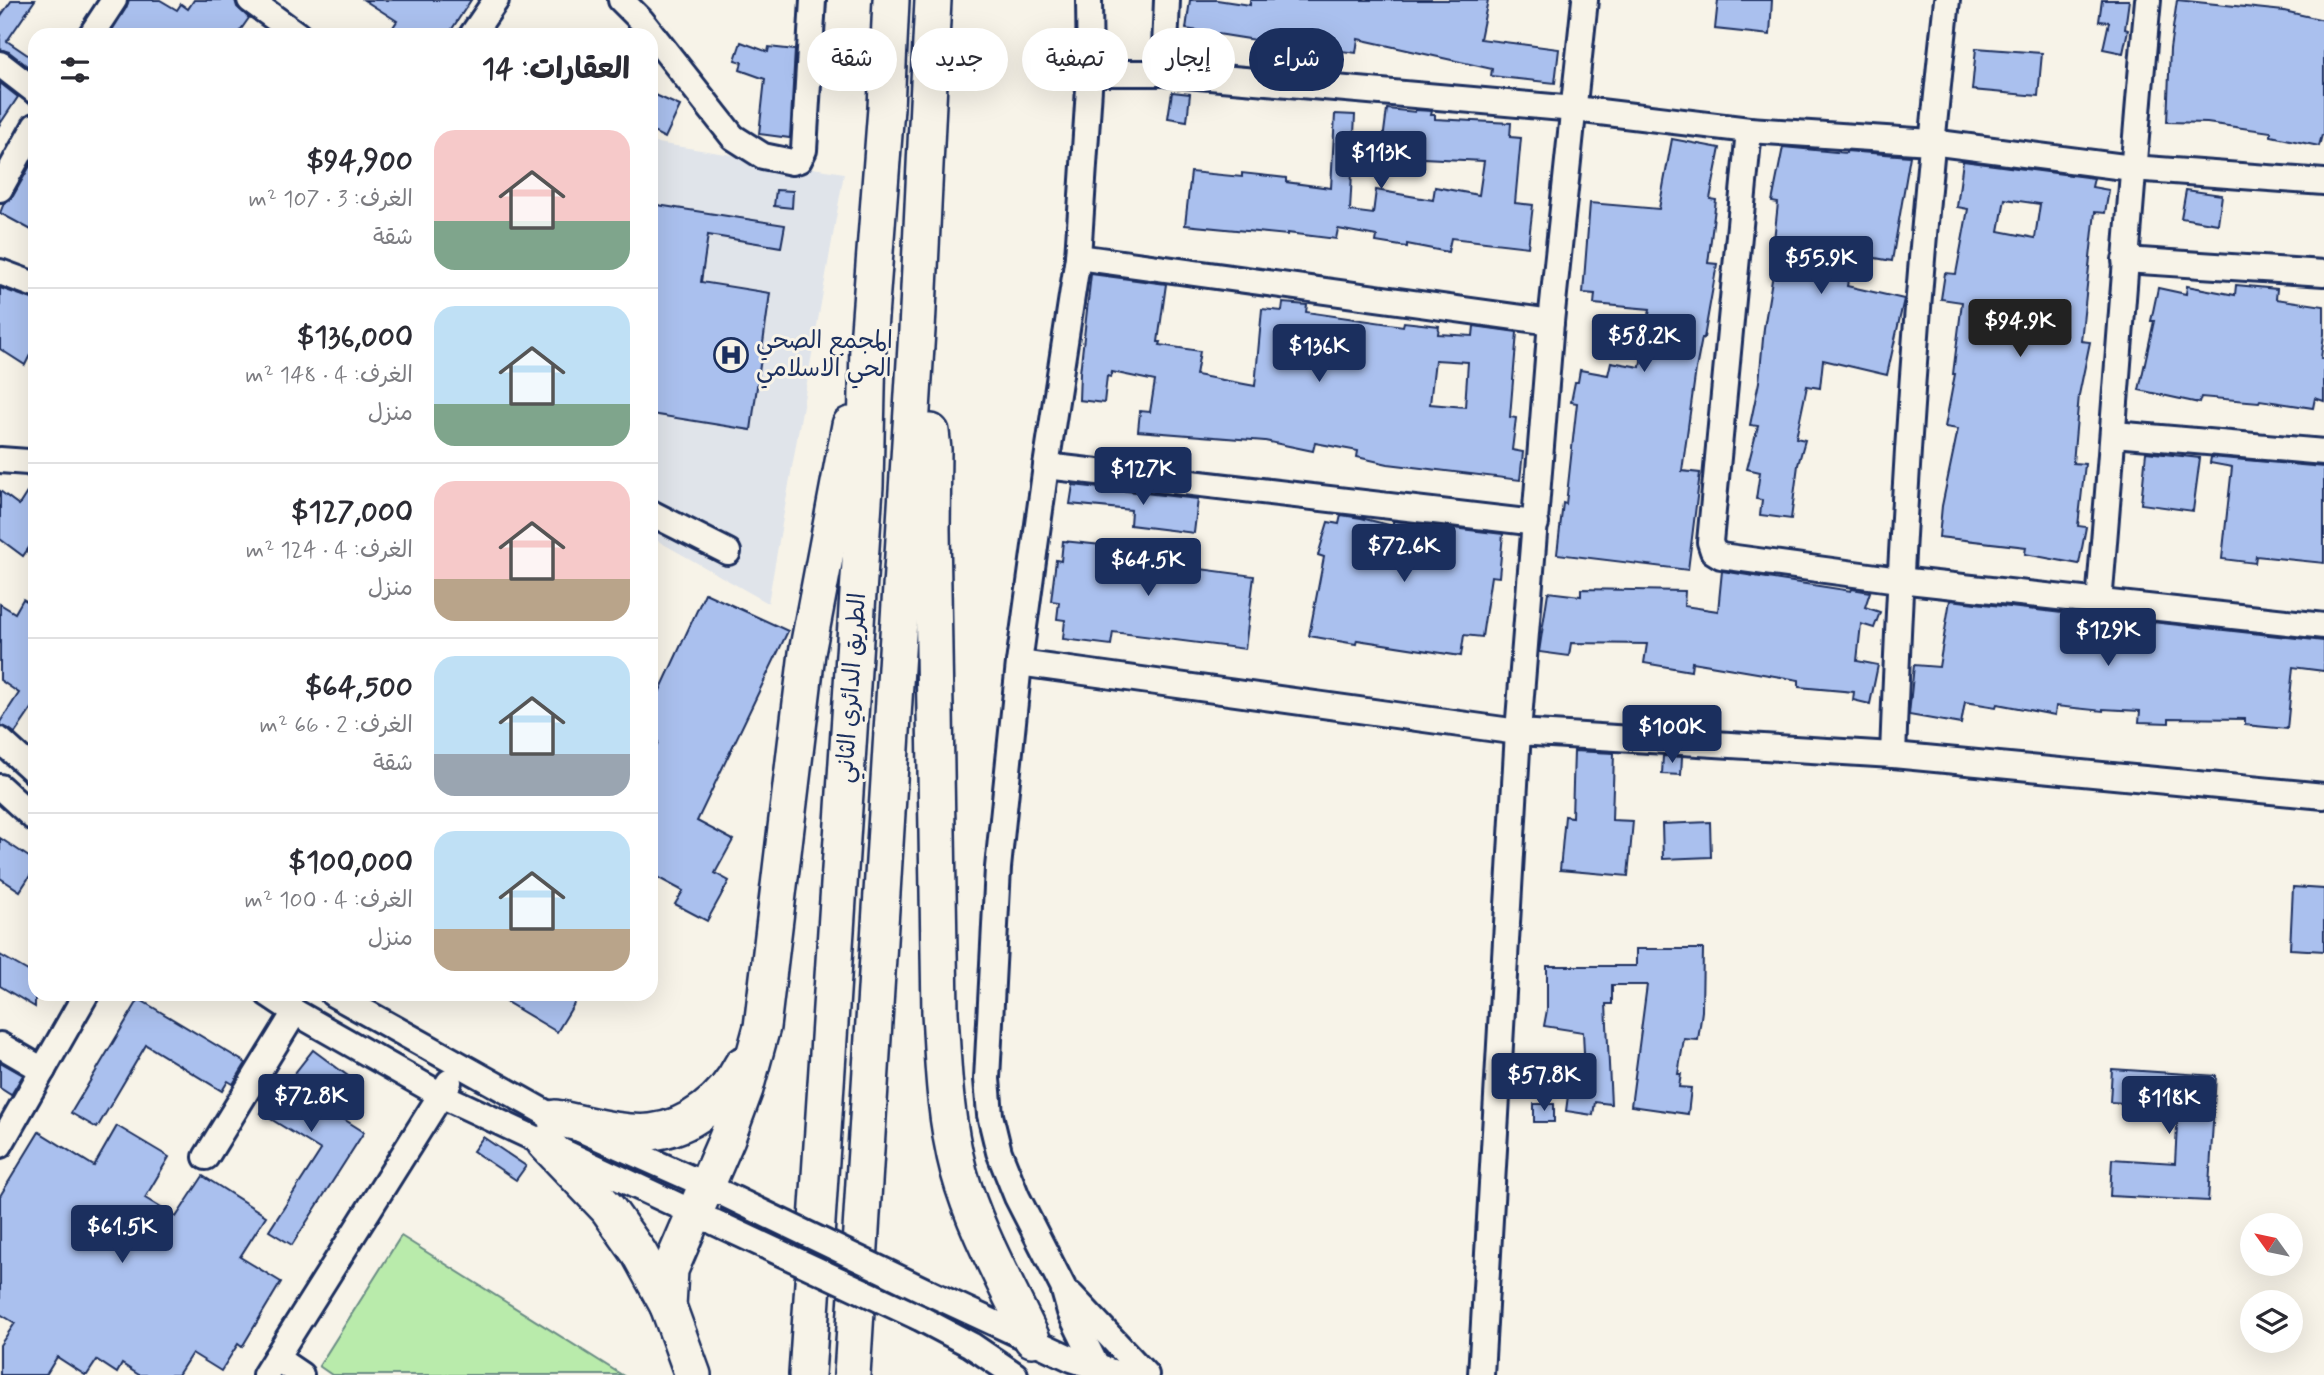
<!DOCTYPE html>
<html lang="ar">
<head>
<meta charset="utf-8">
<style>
	:root { --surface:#fff; --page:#f2f2f3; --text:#2b2b33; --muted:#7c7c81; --line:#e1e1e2; --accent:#1b2f5e }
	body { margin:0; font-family:Mynerve,"Playpen Sans Arabic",sans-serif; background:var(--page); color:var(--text); direction:rtl; height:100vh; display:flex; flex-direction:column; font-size:26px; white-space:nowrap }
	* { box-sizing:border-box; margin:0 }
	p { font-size:23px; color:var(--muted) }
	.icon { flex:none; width:38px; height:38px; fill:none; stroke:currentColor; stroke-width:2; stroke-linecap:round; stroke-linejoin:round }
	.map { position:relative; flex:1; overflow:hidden; direction:ltr }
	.details { position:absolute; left:28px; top:28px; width:630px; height:973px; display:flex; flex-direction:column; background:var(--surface); border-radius:21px; box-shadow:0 7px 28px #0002; direction:rtl }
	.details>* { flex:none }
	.guide { position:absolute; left:679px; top:28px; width:665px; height:63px; direction:rtl; display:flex; gap:14px }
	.needle { width:46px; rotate:303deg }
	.fabs { position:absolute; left:2240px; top:1213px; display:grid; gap:14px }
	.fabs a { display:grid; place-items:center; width:63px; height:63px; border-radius:50%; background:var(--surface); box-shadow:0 7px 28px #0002; font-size:35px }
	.price { position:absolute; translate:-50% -60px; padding:0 16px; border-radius:7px; background:var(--accent); color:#fff; font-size:23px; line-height:46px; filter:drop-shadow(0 2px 4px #0008) }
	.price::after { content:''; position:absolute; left:50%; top:42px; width:21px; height:16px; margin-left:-10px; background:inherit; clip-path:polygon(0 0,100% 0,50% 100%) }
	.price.selected { background:#222; color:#fff }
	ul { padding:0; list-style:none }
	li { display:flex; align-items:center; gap:21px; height:175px; padding:0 28px }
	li+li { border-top:2px solid var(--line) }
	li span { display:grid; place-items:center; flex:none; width:196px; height:140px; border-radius:21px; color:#555 }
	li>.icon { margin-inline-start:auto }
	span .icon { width:84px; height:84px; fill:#fffc; stroke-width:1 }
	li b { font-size:30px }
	h2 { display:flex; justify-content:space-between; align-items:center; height:84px; padding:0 28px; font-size:30px }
	.tag { padding:0 24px; border-radius:32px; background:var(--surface); box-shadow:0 7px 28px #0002; font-size:24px; line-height:63px }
	.tag.selected { background:var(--accent); color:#fff }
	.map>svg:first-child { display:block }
	.built { fill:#e0e4ea }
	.green { fill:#b9ebab; stroke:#6a8d84; stroke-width:2 }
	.building { fill:#aac0ee; stroke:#1b2f5e; stroke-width:2; fill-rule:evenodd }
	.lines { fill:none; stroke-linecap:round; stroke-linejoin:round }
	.minor-casing { stroke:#1b2f5e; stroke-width:30 }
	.highway-casing { stroke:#1b2f5e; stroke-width:40 }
	.minor { stroke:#f7f3e8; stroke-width:24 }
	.highway { stroke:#f7f3e8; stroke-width:35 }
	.minor-bridge-casing { stroke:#1b2f5e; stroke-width:30; stroke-linecap:butt }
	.minor-bridge { stroke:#f7f3e8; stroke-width:24 }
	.labels { text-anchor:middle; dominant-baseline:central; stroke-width:6; stroke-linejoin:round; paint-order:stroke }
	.poi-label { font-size:24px; fill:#1b2f5e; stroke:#f7f3e8; text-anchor:start }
	.street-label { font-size:24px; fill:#1b2f5e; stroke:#f7f3e8 }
</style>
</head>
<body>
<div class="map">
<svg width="2324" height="1375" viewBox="0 0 2324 1375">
	<rect width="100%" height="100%" fill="#f7f3e8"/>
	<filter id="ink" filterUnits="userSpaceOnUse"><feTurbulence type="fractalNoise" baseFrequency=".0143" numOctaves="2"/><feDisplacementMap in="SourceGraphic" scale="14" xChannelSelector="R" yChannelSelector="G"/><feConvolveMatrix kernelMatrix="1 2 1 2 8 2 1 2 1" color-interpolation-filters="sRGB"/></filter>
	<g filter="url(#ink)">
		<path class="built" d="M651,142L844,173L768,603L651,537Z"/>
		<path class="green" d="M401,1236L622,1375H332L319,1366Z"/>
		<g class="building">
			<path d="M12,0H35L7,41L35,60V72L9,52L0,49V17Z"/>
			<path d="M129,0H160L177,10L181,4L188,9L194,0H235L237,7L249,18L237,35H109L126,8Z"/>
			<path d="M364,0H471L448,35H388L397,21Z"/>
			<path d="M1190,0H1217L1250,5V0H1488L1480,39L1559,49L1555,83L1491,76L1492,69L1358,39L1356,53L1304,46L1305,39L1263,34L1262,41L1186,29Z"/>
			<path d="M1718,0H1772L1770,35L1715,29Z"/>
			<path d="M2102,0H2129L2125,29L2128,30L2123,53L2103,49L2109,22L2099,21Z"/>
			<path d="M2177,0L2284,11L2324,20V135H2322L2319,146L2271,136V132L2207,123L2167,122L2170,49Z"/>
			<path d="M741,42L768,52L769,47L795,50L790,138L759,134L765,79L740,70L742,62L735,60Z"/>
			<path d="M1976,48L2042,53L2038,96L1972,90Z"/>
			<path d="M0,83L18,97L0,124Z"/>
			<path d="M1172,92L1190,94L1187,121L1168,118Z"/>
			<path d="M651,93L680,106L665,138L651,131Z"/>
			<path d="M1387,109L1415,112V110L1432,111L1431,115H1435V119L1511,123L1510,137L1521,138L1515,203L1533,205L1528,247L1451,238L1448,252L1407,244V247L1376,242L1377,236L1338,229L1336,239L1287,233V235L1185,225L1191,172L1242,177V173L1286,178V182L1331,188L1335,114L1355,115L1350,211L1373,214L1376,190L1433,200L1435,187L1479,195L1484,161L1381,156Z"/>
			<path d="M1672,139L1720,148L1710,199L1716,200L1708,263L1717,264L1704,338H1702L1696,369L1682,471L1700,473L1688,570L1557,554L1563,503L1566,504L1573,439L1577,403L1571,402L1575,382H1578L1580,370L1608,375L1611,362L1640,367L1650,309L1594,304L1595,294L1583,293L1590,203L1659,209Z"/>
			<path d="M1783,147L1846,153V151L1910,156L1892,261L1853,254L1847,286L1904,299L1887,375L1823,360L1820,388L1807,386L1796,438L1805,440L1798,465L1791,519L1760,515L1762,500L1756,499L1760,472L1747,469L1758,426L1750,425L1759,382L1764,328L1774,268H1771L1778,203L1772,202Z"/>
			<path d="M35,157V232L0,213L4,203L13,196Z"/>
			<path d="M1963,161L2094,178L2092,187L2109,190L2105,213L2095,212L2081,341L2090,342L2079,395L2073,463L2085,464L2078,526L2086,527L2079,564L2025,554L2026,547L1939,537L1942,506L1958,429L1945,427L1955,374H1953L1962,302L1941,299L1945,273L1956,274L1968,209L1957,207ZM2005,199L2040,204L2035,238L1999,231Z"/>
			<path d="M776,190L793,191L792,208L774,206Z"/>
			<path d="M2186,190L2222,195L2218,224L2181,218Z"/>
			<path d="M651,204L785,225L781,247L708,235L701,282L770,293L751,430L651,414Z"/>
			<path d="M1091,274L1166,284L1158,342H1161L1160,345L1200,351L1196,375L1255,386L1262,309L1282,311L1283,303L1307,305L1306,312L1403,326L1404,322L1439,326L1438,334L1473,336L1474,326L1517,332L1510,417L1516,418L1512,450L1523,452L1520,480L1388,464L1357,457L1358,451L1315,443L1313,451L1265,441L1138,431L1140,411L1150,412L1155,381L1112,372L1111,377L1107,376L1104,403L1079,400L1080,373ZM1435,360L1468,362L1465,407L1430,404Z"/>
			<path d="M2236,285L2277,289L2276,299L2324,306V334L2321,358L2324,359V401L2315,398L2313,408L2260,400L2259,402L2201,397L2199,403L2139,390L2154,321H2151L2158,288L2186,294L2187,286L2235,295Z"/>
			<path d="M0,288L35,300V345L25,365L0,349Z"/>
			<path d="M2146,452L2200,458L2193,511L2141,504Z"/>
			<path d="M2211,457L2324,467V563L2256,556L2255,563L2222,559L2232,467L2210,463Z"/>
			<path d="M35,480V539L23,556L0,539V491L19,505Z"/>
			<path d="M1073,485L1198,499L1194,533L1130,525L1131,510L1070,504Z"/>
			<path d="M1341,515L1361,518L1393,526V521L1503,534L1499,577L1491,576L1482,637L1464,635L1461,656L1357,640L1356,644L1309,636L1324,557L1318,555L1328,522L1339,524Z"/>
			<path d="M1063,541L1140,549L1139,561L1254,576L1245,649L1113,632L1111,645L1063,639L1065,620L1057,619L1059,602L1051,601L1056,560L1061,561Z"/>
			<path d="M1722,571L1851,591L1852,589L1870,592L1865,607L1880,612L1874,628L1861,624L1857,661L1878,665L1870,704L1853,700L1854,692L1799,687V680L1692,662L1691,671L1644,663L1647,644L1571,643L1569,656L1539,652L1548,592L1581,596V589L1685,591L1684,606L1718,611Z"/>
			<path d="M705,593L788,631L697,821L733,840L715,873L729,881L707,921L675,904L683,891L651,874V757L658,742L651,738V710Z"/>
			<path d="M23,599L35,606V704L15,733L9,729L0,726V722L19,693L0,680V604L15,613Z"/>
			<path d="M1950,600L2062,613L2134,628V620L2324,641V671L2293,667L2287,729L2245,725V719L2169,718V723L2139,722L2140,711L2103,709V711L2056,706L2055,715L1997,704L1996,707L1965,702L1961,724L1909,715L1914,665L1939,667Z"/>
			<path d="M1574,751L1614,753L1612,820L1633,821L1628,876L1560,870L1565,816L1572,817Z"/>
			<path d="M1663,756L1682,757L1681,775L1662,774Z"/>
			<path d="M1710,822L1711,857L1663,859L1662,824Z"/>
			<path d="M0,838L35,861V868L20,891L0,878Z"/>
			<path d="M2293,887L2324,889V951L2290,949Z"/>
			<path d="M1636,949H1703L1702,1011L1698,1040L1684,1039L1678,1074H1681L1679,1087L1691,1088L1688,1114L1631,1106L1647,985H1612V1004H1606L1611,1104L1595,1102L1593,1115L1566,1111L1571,1073L1585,1075L1583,1032L1544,1026L1547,1010V966H1636Z"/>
			<path d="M0,955L35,975V1007L0,986Z"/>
			<path d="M493,994H580L557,1032Z"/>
			<path d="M139,999L246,1063L233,1084L228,1081L222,1091L146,1045L97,1128L71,1113Z"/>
			<path d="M313,1050L352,1079L328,1109L364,1132L292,1245L269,1231L321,1150L261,1113L267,1104L259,1099L272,1078L275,1080L277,1077L287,1083Z"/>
			<path d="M0,1062L23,1075L11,1095L0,1088Z"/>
			<path d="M2112,1069L2216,1076L2208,1201L2110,1196L2112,1159L2175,1163L2178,1107L2110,1102Z"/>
			<rect x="1534" y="1104" width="20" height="18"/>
			<path d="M117,1126L169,1157L145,1198L176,1217L203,1176L266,1216L240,1257L281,1282L242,1347L238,1344L221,1371L192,1353L178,1375H139L122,1364L117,1373L97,1360L87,1375H85L57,1357L46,1375H0V1345L15,1323L0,1314V1196L39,1132L94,1166Z"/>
			<path d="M483,1137L526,1166L516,1180L473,1151Z"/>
		</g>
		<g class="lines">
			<g class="minor-casing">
				<g id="minor">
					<path d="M250,0L298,35"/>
					<path d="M621,0L641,20L733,137L763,156L792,162L799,160L804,150L813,0"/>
					<path d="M1089,0L1090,73L1078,257L1046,466L1019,663L998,868L987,1079L990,1115L999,1152L1017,1197L1063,1287L1070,1312L1101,1375"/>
					<path d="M91,35L114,0"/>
					<path d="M472,35L496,0"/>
					<path d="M0,64L35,91"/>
					<path d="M1090,73H1164L1575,109L1749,130L1931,142L2132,168L2324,182"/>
					<path d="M1164,73L1167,0"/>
					<path d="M1749,130L1710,542L1713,551L1721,556L1899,580L2324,626"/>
					<path d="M0,189L35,126"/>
					<path d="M1078,257L1551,322"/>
					<path d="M2125,260L2324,273"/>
					<path d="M0,272L35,285"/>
					<path d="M2114,434L2324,452"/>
					<path d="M0,460L28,462L35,465"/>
					<path d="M1046,466L1536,523"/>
					<path d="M651,513L728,552"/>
					<path d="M2099,603C2116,402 2129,201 2148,0"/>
					<path d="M1019,663L1518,732L1893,755L2324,796"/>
					<path d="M0,740L35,772"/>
					<path d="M1893,755C1902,503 1919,251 1947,0"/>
					<path d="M0,787L35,819"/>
					<path d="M268,994L295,1012L441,1095L709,1220"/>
					<path d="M333,994L555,1118L719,1191"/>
					<path d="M0,1045L43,1070"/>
					<path d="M0,1145L86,994"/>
					<path d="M206,1157L295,1012"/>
					<path d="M928,1292L1072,1359L1121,1375"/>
					<path d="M1071,1295L1146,1375"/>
					<path d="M918,1317L971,1345L1015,1375"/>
					<path d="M276,1358L301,1375"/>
					<path d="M265,1375L449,1082"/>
					<path d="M1481,1375L1518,732L1551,322L1585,0"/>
				</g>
			</g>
			<g class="highway-casing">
				<g id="highway">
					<path d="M931,432L933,450L932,529L940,1012C943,1066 945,1120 959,1172C974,1227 1007,1286 1032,1339"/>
					<path d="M555,1118C583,1123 622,1135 651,1132C690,1128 725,1099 742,1065"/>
					<path d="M545,1143L608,1209L639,1253L668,1306"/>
					<path d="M693,1375L668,1306L670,1270L727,1138L745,1089L762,1027L807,653L850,425"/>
					<path d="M807,1375L865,486L868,343L886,108L891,0"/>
					<path d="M852,1375L917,330L933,0"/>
				</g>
			</g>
			<use href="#minor" class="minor"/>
			<use href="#highway" class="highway"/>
			<g class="minor-bridge-casing">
				<g id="minor-bridge">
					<path d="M726,1195L928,1292"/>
					<path d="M714,1222L918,1317"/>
				</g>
			</g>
			<use href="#minor-bridge" class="minor-bridge"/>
		</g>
	</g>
	<defs>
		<g id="hospital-ring" transform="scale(1.75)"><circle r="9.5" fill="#f7f3e8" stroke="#1b2f5e" stroke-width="1.5"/><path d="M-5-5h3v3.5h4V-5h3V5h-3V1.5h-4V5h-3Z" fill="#1b2f5e"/></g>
	</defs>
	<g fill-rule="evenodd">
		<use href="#hospital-ring" x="731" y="355"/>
	</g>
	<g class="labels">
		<g class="poi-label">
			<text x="756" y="341">المجمع الصحي<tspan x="756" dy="28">الحي الاسلامي</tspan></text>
		</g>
		<g class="street-label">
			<text transform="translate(852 688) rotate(-86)">الطريق الدائري الثاني</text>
		</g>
	</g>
</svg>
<div class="fabs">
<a><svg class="needle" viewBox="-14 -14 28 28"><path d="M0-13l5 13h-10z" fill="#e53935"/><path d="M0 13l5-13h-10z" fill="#7c7c81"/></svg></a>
<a><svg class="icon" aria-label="layers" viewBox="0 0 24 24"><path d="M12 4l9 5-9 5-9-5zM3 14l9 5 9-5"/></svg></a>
</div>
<b class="price" style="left:1381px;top:191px">$113K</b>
<b class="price" style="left:1821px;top:296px">$55.9K</b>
<b class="price selected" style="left:2020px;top:359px">$94.9K</b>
<b class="price" style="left:1644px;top:374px">$58.2K</b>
<b class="price" style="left:1319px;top:384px">$136K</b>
<b class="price" style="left:1143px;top:507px">$127K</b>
<b class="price" style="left:1404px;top:584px">$72.6K</b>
<b class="price" style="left:1148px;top:598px">$64.5K</b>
<b class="price" style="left:2108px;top:668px">$129K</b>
<b class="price" style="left:1672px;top:765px">$100K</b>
<b class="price" style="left:1544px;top:1113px">$57.8K</b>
<b class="price" style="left:311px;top:1134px">$72.8K</b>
<b class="price" style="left:2169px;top:1136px">$118K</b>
<b class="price" style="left:122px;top:1265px">$61.5K</b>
<div class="guide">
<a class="tag selected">شراء</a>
<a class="tag">إيجار</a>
<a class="tag">تصفية</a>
<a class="tag">جديد</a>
<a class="tag">شقة</a>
</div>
<section class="details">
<h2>العقارات: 14<svg class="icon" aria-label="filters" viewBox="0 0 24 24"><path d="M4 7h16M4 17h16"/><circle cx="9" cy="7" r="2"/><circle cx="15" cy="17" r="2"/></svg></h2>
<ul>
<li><span style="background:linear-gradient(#f6c9c9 65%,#7fa58c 0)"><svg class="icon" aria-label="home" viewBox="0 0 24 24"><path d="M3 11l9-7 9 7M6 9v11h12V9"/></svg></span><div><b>$94,900</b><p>الغرف: 3 · 107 m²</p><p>شقة</p></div></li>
<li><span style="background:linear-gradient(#bfe0f5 70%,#7fa58c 0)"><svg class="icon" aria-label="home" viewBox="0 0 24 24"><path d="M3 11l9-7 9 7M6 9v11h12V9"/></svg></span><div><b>$136,000</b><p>الغرف: 4 · 148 m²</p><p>منزل</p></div></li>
<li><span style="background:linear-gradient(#f6c9c9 70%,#b9a48a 0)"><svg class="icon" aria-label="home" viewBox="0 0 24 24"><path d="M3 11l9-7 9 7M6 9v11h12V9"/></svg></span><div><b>$127,000</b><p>الغرف: 4 · 124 m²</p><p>منزل</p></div></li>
<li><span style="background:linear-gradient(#bfe0f5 70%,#9aa5b1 0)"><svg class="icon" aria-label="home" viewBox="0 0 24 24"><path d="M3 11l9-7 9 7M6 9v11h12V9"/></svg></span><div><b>$64,500</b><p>الغرف: 2 · 66 m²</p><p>شقة</p></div></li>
<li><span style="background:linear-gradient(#bfe0f5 70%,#b9a48a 0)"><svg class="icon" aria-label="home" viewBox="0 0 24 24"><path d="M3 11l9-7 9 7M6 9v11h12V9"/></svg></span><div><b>$100,000</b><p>الغرف: 4 · 100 m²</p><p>منزل</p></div></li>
</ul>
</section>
</div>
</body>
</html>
